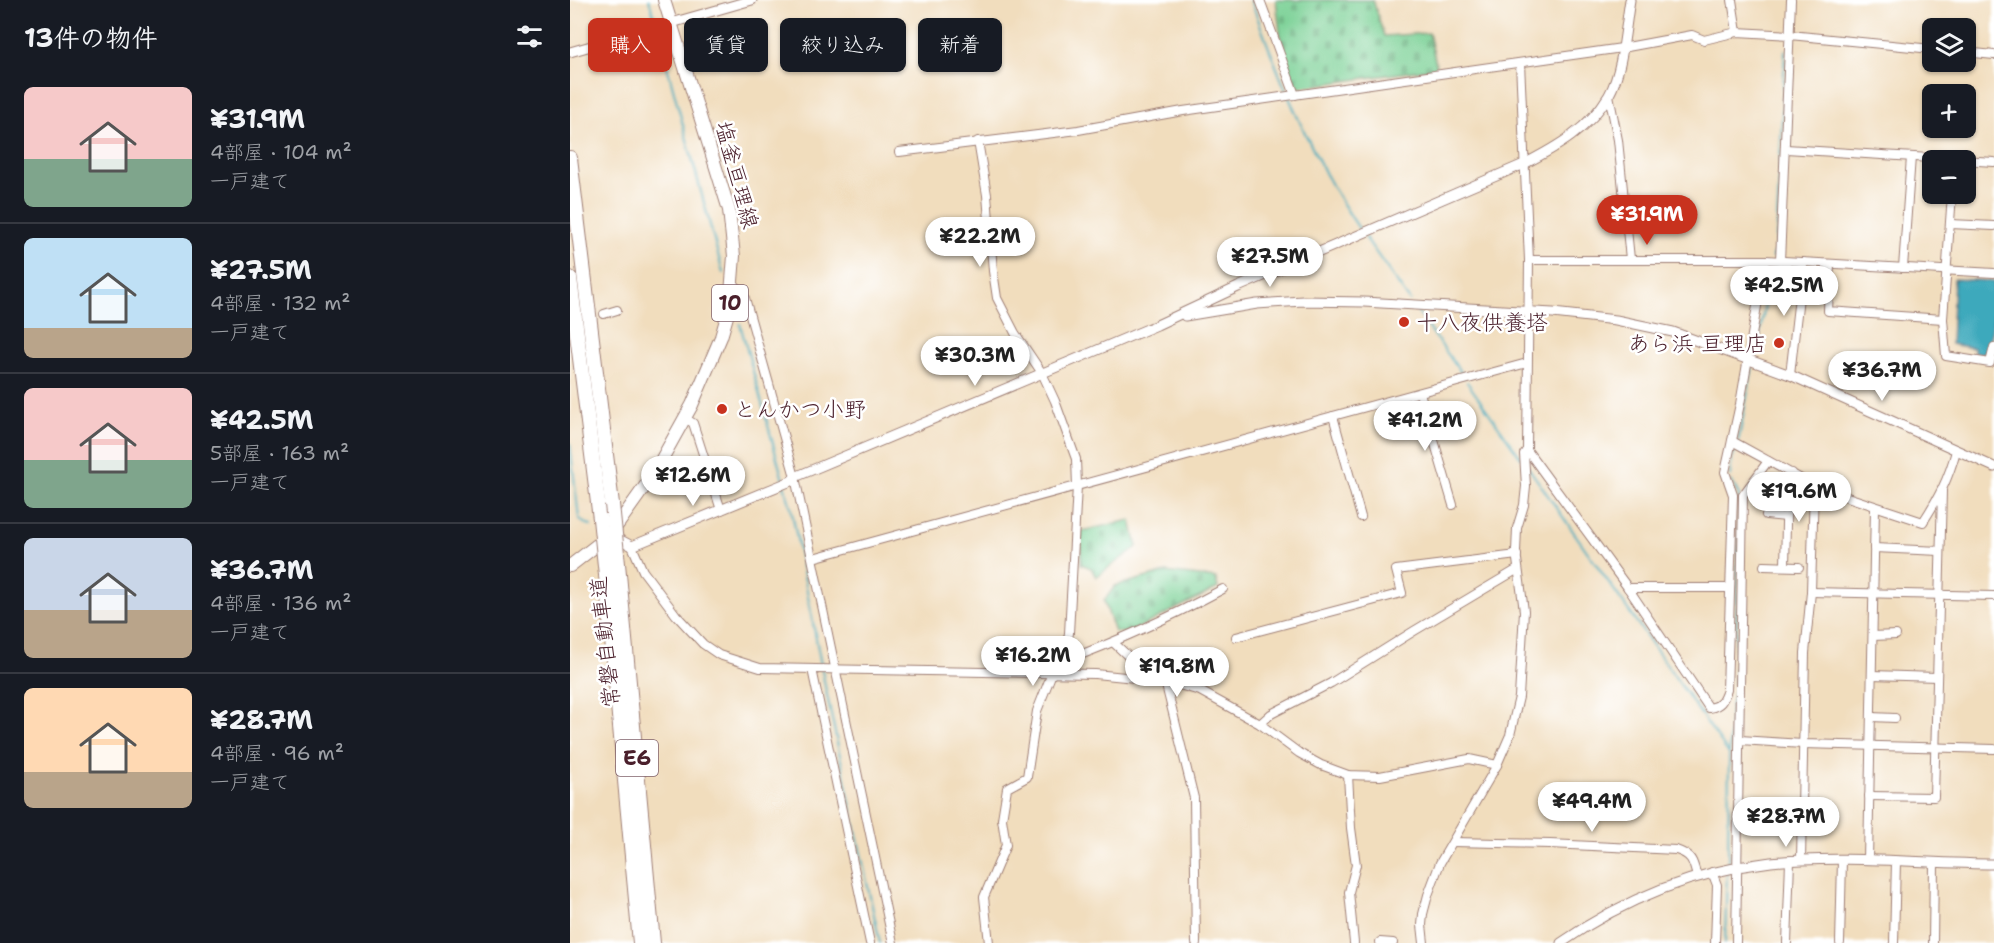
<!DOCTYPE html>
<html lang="ja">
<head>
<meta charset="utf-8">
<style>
	:root { --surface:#171b24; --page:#242831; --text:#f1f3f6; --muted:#9ea1a6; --line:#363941; --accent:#c8321e }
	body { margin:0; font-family:"Shantell Sans","Klee One",sans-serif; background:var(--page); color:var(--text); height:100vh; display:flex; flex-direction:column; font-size:22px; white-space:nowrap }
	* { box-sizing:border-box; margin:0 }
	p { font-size:20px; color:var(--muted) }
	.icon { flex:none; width:33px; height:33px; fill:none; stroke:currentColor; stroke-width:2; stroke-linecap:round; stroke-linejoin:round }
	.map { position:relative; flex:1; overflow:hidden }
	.details { display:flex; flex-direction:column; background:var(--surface); width:570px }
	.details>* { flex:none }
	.banner { position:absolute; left:18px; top:18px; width:570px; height:54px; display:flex; gap:12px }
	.tools { position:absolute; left:1352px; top:18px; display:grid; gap:12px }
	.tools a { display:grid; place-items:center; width:54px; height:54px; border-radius:9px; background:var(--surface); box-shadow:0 2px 4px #0004; font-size:30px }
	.price { position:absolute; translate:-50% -51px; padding:0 14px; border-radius:21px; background:#fff; color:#222; font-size:20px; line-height:39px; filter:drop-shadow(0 2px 3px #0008) }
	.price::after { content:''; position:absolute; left:50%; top:36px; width:18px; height:14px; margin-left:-9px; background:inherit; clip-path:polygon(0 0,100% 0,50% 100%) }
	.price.on { background:var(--accent); color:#fff }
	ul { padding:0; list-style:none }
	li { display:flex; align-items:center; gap:18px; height:150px; padding:0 24px }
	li+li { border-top:2px solid var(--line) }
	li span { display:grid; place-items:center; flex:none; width:168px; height:120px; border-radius:9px; color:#555 }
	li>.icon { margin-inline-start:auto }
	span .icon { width:72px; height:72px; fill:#fffc; stroke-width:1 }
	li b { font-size:26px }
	h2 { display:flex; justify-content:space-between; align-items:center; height:72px; padding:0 24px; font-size:26px }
	.tag { padding:0 21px; border-radius:9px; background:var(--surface); box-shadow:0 2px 4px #0004; font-size:21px; line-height:54px }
	.tag.on { background:var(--accent); color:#fff }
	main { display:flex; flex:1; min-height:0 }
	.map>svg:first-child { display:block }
	.cemetery { fill:url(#cemetery-stones); stroke:#627860; stroke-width:1.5 }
	.water { fill:#3da9bc; stroke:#446474; stroke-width:1.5 }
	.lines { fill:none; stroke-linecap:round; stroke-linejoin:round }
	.stream { stroke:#3da9bc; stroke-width:2 }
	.minor-casing { stroke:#9e7e74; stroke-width:10 }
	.tertiary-casing { stroke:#9e7e74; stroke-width:11 }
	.primary-casing { stroke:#9e7e74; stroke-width:14 }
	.motorway-casing { stroke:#9e7e74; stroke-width:16 }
	.minor { stroke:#fff; stroke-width:8 }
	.tertiary { stroke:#fff; stroke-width:9 }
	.primary { stroke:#fff; stroke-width:12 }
	.motorway { stroke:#fff; stroke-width:14 }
	.motorway-bridge-casing { stroke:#9e7e74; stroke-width:16; stroke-linecap:butt }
	.motorway-bridge { stroke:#fff; stroke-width:14 }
	.poi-dot { fill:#c8321e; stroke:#fff; stroke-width:2 }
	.labels { text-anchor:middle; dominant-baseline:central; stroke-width:5; stroke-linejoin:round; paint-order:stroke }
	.shield { fill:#fff; stroke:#80626b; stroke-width:1.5 }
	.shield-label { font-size:21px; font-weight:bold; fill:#4a1f2b }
	.street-label { font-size:22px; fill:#4a1f2b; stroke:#fff }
	.poi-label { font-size:22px; fill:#4a1f2b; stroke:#fff; text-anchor:start }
</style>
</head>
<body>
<main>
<section class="details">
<h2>13件の物件<svg class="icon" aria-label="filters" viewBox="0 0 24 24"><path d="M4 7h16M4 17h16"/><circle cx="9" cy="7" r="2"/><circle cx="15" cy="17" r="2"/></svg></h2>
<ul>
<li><span style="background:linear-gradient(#f6c9c9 60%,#7fa58c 0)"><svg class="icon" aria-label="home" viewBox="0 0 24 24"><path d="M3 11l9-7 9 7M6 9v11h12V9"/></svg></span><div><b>¥31.9M</b><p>4部屋 · 104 m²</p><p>一戸建て</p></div></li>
<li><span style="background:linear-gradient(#bfe0f5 75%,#b9a48a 0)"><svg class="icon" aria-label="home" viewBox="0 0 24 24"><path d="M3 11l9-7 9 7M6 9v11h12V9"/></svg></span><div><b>¥27.5M</b><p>4部屋 · 132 m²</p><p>一戸建て</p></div></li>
<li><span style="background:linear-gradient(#f6c9c9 60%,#7fa58c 0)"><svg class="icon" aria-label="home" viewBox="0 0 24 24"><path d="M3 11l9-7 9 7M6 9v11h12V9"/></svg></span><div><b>¥42.5M</b><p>5部屋 · 163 m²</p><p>一戸建て</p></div></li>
<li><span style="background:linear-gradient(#c9d6e8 60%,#b9a48a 0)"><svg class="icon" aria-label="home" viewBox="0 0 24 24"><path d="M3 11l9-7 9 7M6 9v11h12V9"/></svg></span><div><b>¥36.7M</b><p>4部屋 · 136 m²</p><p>一戸建て</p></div></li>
<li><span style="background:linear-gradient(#ffd9b3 70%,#b9a48a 0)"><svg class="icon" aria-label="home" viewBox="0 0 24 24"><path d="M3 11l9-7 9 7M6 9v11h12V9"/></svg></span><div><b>¥28.7M</b><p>4部屋 · 96 m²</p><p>一戸建て</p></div></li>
</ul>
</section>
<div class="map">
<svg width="1424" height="943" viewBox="0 0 1424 943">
	<defs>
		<pattern id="cemetery-stones" width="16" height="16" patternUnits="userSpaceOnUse" patternTransform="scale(1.5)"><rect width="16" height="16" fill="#79d094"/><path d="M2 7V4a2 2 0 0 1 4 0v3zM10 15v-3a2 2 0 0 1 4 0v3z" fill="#6ab280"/></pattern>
	</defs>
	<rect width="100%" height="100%" fill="#fff"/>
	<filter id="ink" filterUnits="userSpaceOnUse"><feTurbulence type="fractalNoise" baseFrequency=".0167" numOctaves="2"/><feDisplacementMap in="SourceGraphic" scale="12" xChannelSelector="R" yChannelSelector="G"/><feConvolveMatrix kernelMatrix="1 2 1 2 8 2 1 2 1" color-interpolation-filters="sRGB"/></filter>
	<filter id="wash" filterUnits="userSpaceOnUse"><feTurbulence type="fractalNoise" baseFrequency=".008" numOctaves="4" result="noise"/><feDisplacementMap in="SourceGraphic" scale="24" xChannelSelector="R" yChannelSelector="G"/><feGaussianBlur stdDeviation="1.35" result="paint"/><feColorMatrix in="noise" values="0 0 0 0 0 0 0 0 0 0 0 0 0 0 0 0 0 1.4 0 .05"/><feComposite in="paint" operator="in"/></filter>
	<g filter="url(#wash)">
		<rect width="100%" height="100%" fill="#f1ddbd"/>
		<g class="cemetery">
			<path d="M706,0H803L814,36L859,33L867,68L726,88L712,49Z"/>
			<path d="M561,520L567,547L526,577L521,568L511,564V531Z"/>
			<path d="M596,572L646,578L648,588L558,633L545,632L534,601L545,586Z"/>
		</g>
		<path class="water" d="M1384,279L1424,281V317L1418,353H1404V348L1381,344Z"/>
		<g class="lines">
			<g class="stream">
				<path d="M79,0L86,23"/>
				<path d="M681,0C710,80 742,160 790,230"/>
				<path d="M87,29L153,273"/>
				<path d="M795,237L840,301"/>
				<path d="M1203,257L1206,246L1215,51"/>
				<path d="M845,308L894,377"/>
				<path d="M170,324L213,480"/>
				<path d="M1185,360L1202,265"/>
				<path d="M897,382L951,458"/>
				<path d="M1168,442L1183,365"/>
				<path d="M0,444L9,518L14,523L21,525"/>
				<path d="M958,467L1159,754L1158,866"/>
				<path d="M1160,476L1162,458L1167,447"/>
				<path d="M214,485L221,507L255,686L310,943"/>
				<path d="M1159,753L1161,709L1165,688L1169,495L1162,482"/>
				<path d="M1155,943L1157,872"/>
			</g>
		</g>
	</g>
	<g filter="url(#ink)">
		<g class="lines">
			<g class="minor-casing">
				<g id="minor">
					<path d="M690,0L725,95"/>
					<path d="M1162,0L1167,32"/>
					<path d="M1395,52L1424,55"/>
					<path d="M1039,95L1048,140L1060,259"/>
					<path d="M408,141L417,195L423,271L427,298L445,333L472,373L485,401L506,459L507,486L499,633L492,673"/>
					<path d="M1216,149L1424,162"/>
					<path d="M329,152L508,130L613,111L1052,48L1122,35L1134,40L1167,32L1220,35L1362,49"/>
					<path d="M1382,194L1373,319L1376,356L1420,363L1424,347"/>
					<path d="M1380,224L1424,226"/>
					<path d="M959,260H1195L1424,273"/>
					<path d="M1210,261L1221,0"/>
					<path d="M1260,264L1258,311L1373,319"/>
					<path d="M1333,268L1341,157"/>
					<path d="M163,282L175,298L225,477L323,943"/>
					<path d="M34,314L47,310"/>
					<path d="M1220,375L1233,262"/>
					<path d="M850,393L883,505"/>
					<path d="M763,416L791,517"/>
					<path d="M116,419L123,423L151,510"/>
					<path d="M1162,441L1244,486L1353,522C1369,497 1378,480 1386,451"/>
					<path d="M957,450L1058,588L1139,708C1151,706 1153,701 1157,690L1163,495L1155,472L1170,404L1195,260"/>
					<path d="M1196,515L1216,517"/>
					<path d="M62,546L73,571L106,615L133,644L149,655L190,668L525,674L595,681L630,691L690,724L729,753L751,765L778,775L810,776L899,759L927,765"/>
					<path d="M1304,548L1370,551"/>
					<path d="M243,558L957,363"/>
					<path d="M1194,566L1229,567"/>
					<path d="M1215,566L1217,481L1222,473"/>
					<path d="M1058,588H1160"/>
					<path d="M1241,592L1424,596"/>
					<path d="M1303,636L1326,635"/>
					<path d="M666,637L832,593L826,570L947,555"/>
					<path d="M544,643L575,672L580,680"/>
					<path d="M494,661C549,641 601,617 653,589"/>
					<path d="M242,669L300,943"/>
					<path d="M1302,675L1367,677"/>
					<path d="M595,681L624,798L626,943"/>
					<path d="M1301,717L1325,718"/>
					<path d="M690,724L701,714L761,683L844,631L948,569"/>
					<path d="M1170,740L1233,744L1424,749"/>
					<path d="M778,775L781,828L786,865L779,892L784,943"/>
					<path d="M1299,796L1364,797L1372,491"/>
					<path d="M883,842L980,844L1106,850C1122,855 1123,861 1127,877"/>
					<path d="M1231,860L1235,653L1241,592L1244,486"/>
					<path d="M1298,860L1305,507"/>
					<path d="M1142,872L1147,885L1145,943"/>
					<path d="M810,942L823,943"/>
					<path d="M419,943L414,897L436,845L432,819L437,788L457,777L467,711L482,673"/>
					<path d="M854,943L852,925L853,914L858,895L870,863L927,765L940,735L949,697L954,611L946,552L947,528L954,505L956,486L954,454L957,450L959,260L950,63"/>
					<path d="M1166,943L1173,495L1198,461"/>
					<path d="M1217,943L1220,861"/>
					<path d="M1270,943L1272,860"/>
					<path d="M1324,943L1326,861"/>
					<path d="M1363,943L1364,863"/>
				</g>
			</g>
			<g class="tertiary-casing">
				<g id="tertiary">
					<path d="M0,52L182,0"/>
					<path d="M615,316L687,304L733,301L794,302L983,313L1046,320L1103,332L1220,375L1424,467"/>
					<path d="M43,536L62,546L221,481L225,477L587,325L668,287L954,164C987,147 1019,129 1039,95C1053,70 1055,29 1060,0"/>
					<path d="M991,943C1054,899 1125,871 1201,862C1275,855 1350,863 1424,864"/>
				</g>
			</g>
			<g class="primary-casing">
				<path id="primary" d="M0,566L41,534L83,475L122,405L151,337L160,306L164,256L159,210L94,0"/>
			</g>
			<g class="motorway-casing">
				<g id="motorway">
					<path d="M0,158L42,504"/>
					<path d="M0,278L30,519"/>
					<path d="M49,574L83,943"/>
					<path d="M36,575L70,943"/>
				</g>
			</g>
			<use href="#minor" class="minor"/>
			<use href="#tertiary" class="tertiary"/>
			<use href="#primary" class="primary"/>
			<use href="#motorway" class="motorway"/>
			<g class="motorway-bridge-casing">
				<g id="motorway-bridge">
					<path d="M42,504L49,574"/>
					<path d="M30,519L36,575"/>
				</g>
			</g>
			<use href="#motorway-bridge" class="motorway-bridge"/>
		</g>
	</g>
	<g class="poi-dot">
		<circle cx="834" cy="322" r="6"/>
		<circle cx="1209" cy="343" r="6"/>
		<circle cx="152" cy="409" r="6"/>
	</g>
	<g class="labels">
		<g class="shield">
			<rect x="142" y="285" width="36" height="36" rx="4.5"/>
			<rect x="46" y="740" width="42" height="36" rx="4.5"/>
		</g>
		<g class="shield-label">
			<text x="160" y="303">10</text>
			<text x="67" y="758">E6</text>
		</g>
		<g class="street-label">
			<text transform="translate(167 175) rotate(75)">塩釜亘理線</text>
			<text transform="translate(35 642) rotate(-96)">常磐自動車道</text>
		</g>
		<g class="poi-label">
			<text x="846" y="322">十八夜供養塔</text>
			<text x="1197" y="343" text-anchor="end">あら浜 亘理店</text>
			<text x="164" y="409">とんかつ小野</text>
		</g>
	</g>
</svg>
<div class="tools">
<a><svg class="icon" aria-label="layers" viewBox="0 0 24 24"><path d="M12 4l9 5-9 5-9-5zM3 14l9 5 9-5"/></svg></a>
<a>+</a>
<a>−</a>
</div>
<b class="price on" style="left:1077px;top:246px">¥31.9M</b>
<b class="price" style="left:410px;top:268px">¥22.2M</b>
<b class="price" style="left:700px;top:288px">¥27.5M</b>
<b class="price" style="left:1214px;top:317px">¥42.5M</b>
<b class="price" style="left:405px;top:387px">¥30.3M</b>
<b class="price" style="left:1312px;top:402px">¥36.7M</b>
<b class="price" style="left:855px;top:452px">¥41.2M</b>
<b class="price" style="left:123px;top:507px">¥12.6M</b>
<b class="price" style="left:1229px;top:523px">¥19.6M</b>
<b class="price" style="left:463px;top:687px">¥16.2M</b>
<b class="price" style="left:607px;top:698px">¥19.8M</b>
<b class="price" style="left:1022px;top:833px">¥49.4M</b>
<b class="price" style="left:1216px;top:848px">¥28.7M</b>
<div class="banner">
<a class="tag on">購入</a>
<a class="tag">賃貸</a>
<a class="tag">絞り込み</a>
<a class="tag">新着</a>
</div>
</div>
</main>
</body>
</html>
